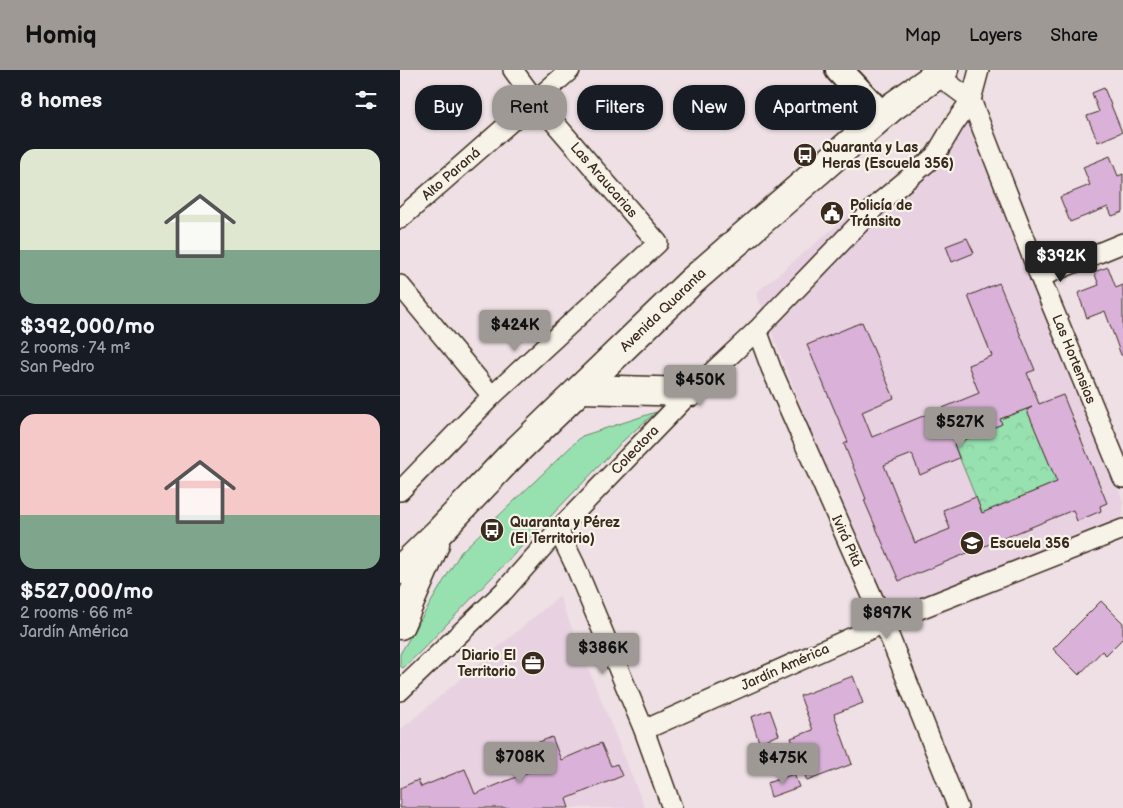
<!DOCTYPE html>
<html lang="en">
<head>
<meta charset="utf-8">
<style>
	:root { --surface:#171b24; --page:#20242c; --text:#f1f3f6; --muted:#9ea1a6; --line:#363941; --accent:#9f9995 }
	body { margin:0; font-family:"Balsamiq Sans",sans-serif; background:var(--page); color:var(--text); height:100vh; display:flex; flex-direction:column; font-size:19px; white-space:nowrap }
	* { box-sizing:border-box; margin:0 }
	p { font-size:16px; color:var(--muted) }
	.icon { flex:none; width:28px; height:28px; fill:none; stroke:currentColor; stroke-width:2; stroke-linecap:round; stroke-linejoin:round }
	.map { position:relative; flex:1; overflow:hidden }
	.sheet { display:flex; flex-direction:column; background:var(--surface); width:400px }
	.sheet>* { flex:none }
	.guide { position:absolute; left:15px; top:15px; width:475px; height:45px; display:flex; gap:10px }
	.price { position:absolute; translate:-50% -42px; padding:0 11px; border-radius:5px; background:var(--accent); color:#111; font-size:16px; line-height:32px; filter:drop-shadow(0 1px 2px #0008) }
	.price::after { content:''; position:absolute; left:50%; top:30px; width:15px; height:11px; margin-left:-8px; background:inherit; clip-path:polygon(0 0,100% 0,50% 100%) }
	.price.on { background:#222; color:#fff }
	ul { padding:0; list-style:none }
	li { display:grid; align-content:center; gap:10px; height:265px; padding:0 20px }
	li+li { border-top:1px solid var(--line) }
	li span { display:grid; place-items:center; height:155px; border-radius:15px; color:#555 }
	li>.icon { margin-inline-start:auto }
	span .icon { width:90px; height:90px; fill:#fffc; stroke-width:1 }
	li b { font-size:21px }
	h2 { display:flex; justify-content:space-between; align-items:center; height:60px; padding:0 20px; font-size:21px }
	.pill { padding:0 18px; border-radius:20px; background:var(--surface); box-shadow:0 1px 4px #0004; font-size:18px; line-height:45px }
	.pill.on { background:var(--accent); color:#111 }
	header { display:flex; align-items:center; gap:30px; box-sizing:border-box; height:70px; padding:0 25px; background:var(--accent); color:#111 }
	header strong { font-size:24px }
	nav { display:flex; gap:28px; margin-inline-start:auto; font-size:18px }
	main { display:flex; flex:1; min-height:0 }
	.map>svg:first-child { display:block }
	.built { fill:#e8d2e1 }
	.green { fill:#97e1b0; stroke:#698667 }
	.park { fill:url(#park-crowns); stroke:#698667 }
	.building { fill:#dab2d9; stroke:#3b2a1e; fill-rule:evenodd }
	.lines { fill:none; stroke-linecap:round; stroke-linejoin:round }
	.minor-casing { stroke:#3b2a1e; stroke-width:22 }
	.secondary-casing { stroke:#3b2a1e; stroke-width:30 }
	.trunk-casing { stroke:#3b2a1e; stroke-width:31 }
	.minor { stroke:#f7f3e8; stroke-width:19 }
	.secondary { stroke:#f7f3e8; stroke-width:26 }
	.trunk { stroke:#f7f3e8; stroke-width:28 }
	.labels { text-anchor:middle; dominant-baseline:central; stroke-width:4.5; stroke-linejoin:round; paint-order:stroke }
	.poi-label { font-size:14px; font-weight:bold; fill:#3b2a1e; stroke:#f7f3e8; text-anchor:start }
	.street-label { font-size:14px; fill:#3b2a1e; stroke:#f7f3e8 }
</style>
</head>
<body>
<header>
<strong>Homiq</strong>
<nav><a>Map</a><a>Layers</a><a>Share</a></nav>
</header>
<main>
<section class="sheet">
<h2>8 homes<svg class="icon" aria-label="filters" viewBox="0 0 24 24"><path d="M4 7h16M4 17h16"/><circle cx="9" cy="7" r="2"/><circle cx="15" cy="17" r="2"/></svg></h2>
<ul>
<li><span style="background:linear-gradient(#dfe7d0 65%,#7fa58c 0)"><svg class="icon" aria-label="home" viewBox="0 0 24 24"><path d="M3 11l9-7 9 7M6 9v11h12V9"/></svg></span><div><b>$392,000/mo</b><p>2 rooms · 74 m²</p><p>San Pedro</p></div></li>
<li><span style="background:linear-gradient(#f6c9c9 65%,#7fa58c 0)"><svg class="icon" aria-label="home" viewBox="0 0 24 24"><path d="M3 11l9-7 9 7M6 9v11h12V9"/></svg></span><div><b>$527,000/mo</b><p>2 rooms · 66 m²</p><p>Jardín América</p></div></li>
</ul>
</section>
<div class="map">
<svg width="723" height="738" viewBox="0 0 723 738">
	<defs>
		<pattern id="park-crowns" width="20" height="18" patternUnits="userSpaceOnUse" patternTransform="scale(1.25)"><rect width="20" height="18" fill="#97e1b0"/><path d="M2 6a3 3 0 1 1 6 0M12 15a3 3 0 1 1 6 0" fill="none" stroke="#83c197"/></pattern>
	</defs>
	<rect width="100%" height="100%" fill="#eee0e4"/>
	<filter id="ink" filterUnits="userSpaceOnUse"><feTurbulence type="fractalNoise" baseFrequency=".02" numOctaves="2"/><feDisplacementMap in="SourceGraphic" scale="10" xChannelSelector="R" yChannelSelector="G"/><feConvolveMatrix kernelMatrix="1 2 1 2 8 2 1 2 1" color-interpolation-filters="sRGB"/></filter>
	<g filter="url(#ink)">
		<g class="built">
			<path d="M575,39L723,431V470L491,564L356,223Z"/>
			<path d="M159,526L245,738H0V660Z"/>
		</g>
		<path class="green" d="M256,342L225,369L22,580L3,598L0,596V584L61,482L182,366Z"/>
		<path class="park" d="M627,339L657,412L582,443L554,374L601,354L600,349Z"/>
		<g class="building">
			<path d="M704,18L722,62L698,72L687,46L699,42L692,23Z"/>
			<path d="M710,86L718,106L723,104V142L712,146L708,137L670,152L660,127L690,115L683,97Z"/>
			<path d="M567,168L574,183L552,192L546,176Z"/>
			<path d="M708,197L716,218L723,215V285H721L705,241L687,248L678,223L699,215L694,202Z"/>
			<path d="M599,213L635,300L627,303L639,334L663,325L707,433L700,436L701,441L677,451L673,440L499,511L464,430L466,429L444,374L448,372L407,275L462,252L494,328L462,342L472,367L579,323L568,295L592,286L568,226ZM632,337L627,340L657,412L582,443L576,427L543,440L550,459L515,473L484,395L512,384L520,405L559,388L554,374L602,354L600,349Z"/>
			<path d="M701,531L723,553V568L706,585L702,581L679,605L653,579Z"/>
			<path d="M453,606L463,633L434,644L452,694L407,711L391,668L413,660L400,626Z"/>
			<path d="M370,640L379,665L359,672L351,647Z"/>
			<path d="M152,667L161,690L201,673L211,696L217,694L222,706L166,729L169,738H0V718L18,710L21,717L65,699L75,724L143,696L134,674Z"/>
			<path d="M394,704L399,717L371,727L367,713Z"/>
		</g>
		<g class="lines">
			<g class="minor-casing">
				<g id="minor">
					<path d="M537,5L571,30L640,207L723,408"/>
					<path d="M0,149L170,0"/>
					<path d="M640,207L723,173"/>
					<path d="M0,215L92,326"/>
					<path d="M357,260L371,298L484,553L558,738"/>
					<path d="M0,421L92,326L258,173L135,30L113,0"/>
					<path d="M158,460L175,495L244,660L272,738"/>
					<path d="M0,621L104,521L158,460L291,322L357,260L480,132L535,86L554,54L571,30L579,0"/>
					<path d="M244,660L484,553L723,459"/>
				</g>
			</g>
			<g class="secondary-casing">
				<path id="secondary" d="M439,0L482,46"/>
			</g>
			<g class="trunk-casing">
				<g id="trunk">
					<path d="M181,319L291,322"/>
					<path d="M0,500L40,461L110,387L292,211L492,37L544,0"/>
					<path d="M0,555L35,474"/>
				</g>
			</g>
			<use href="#minor" class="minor"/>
			<use href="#secondary" class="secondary"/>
			<use href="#trunk" class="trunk"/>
		</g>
	</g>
	<defs>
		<g id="bus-disc" transform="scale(1.25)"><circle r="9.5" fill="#3b2a1e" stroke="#f7f3e8"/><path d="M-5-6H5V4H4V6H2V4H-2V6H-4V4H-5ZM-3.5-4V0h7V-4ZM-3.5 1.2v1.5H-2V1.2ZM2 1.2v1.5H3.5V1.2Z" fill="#fff"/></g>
		<g id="civic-disc" transform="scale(1.25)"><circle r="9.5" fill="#3b2a1e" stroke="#f7f3e8"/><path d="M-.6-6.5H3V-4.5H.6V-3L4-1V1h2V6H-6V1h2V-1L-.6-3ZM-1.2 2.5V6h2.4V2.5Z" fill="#fff"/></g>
		<g id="school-disc" transform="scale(1.25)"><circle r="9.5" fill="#3b2a1e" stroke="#f7f3e8"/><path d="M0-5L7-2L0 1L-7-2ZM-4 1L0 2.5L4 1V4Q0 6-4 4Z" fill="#fff"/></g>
		<g id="office-disc" transform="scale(1.25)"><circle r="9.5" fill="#3b2a1e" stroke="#f7f3e8"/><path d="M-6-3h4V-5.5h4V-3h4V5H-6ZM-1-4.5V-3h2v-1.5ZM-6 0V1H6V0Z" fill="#fff"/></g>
	</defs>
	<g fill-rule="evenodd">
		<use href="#bus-disc" x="405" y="85"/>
		<use href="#civic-disc" x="432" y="143"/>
		<use href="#bus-disc" x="92" y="460"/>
		<use href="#school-disc" x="572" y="473"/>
		<use href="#office-disc" x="133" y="593"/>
	</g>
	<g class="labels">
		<g class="poi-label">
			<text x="422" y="77">Quaranta y Las<tspan x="422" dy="16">Heras (Escuela 356)</tspan></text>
			<text x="450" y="135">Policía de<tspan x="450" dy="16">Tránsito</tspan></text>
			<text x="110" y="452">Quaranta y Pérez<tspan x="110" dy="16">(El Territorio)</tspan></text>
			<text x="590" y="473">Escuela 356</text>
			<text x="116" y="585" text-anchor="end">Diario El<tspan x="116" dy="16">Territorio</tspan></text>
		</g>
		<g class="street-label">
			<text transform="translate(51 104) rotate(-41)">Alto Paraná</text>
			<text transform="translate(204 110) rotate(49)">Las Araucarias</text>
			<text transform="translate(263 240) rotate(-44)">Avenida Quaranta</text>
			<text transform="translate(674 289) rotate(68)">Las Hortensias</text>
			<text transform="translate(235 380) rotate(-46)">Colectora</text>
			<text transform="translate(447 471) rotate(66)">Ivirá Pitá</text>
			<text transform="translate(385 597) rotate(-24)">Jardín América</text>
		</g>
	</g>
</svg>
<b class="price on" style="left:661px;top:213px">$392K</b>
<b class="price" style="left:115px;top:282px">$424K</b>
<b class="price" style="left:300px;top:337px">$450K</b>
<b class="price" style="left:560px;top:379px">$527K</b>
<b class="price" style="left:487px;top:570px">$897K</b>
<b class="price" style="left:203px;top:605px">$386K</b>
<b class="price" style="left:120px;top:714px">$708K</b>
<b class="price" style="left:383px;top:715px">$475K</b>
<div class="guide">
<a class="pill">Buy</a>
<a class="pill on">Rent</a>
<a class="pill">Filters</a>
<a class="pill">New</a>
<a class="pill">Apartment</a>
</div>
</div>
</main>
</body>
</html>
